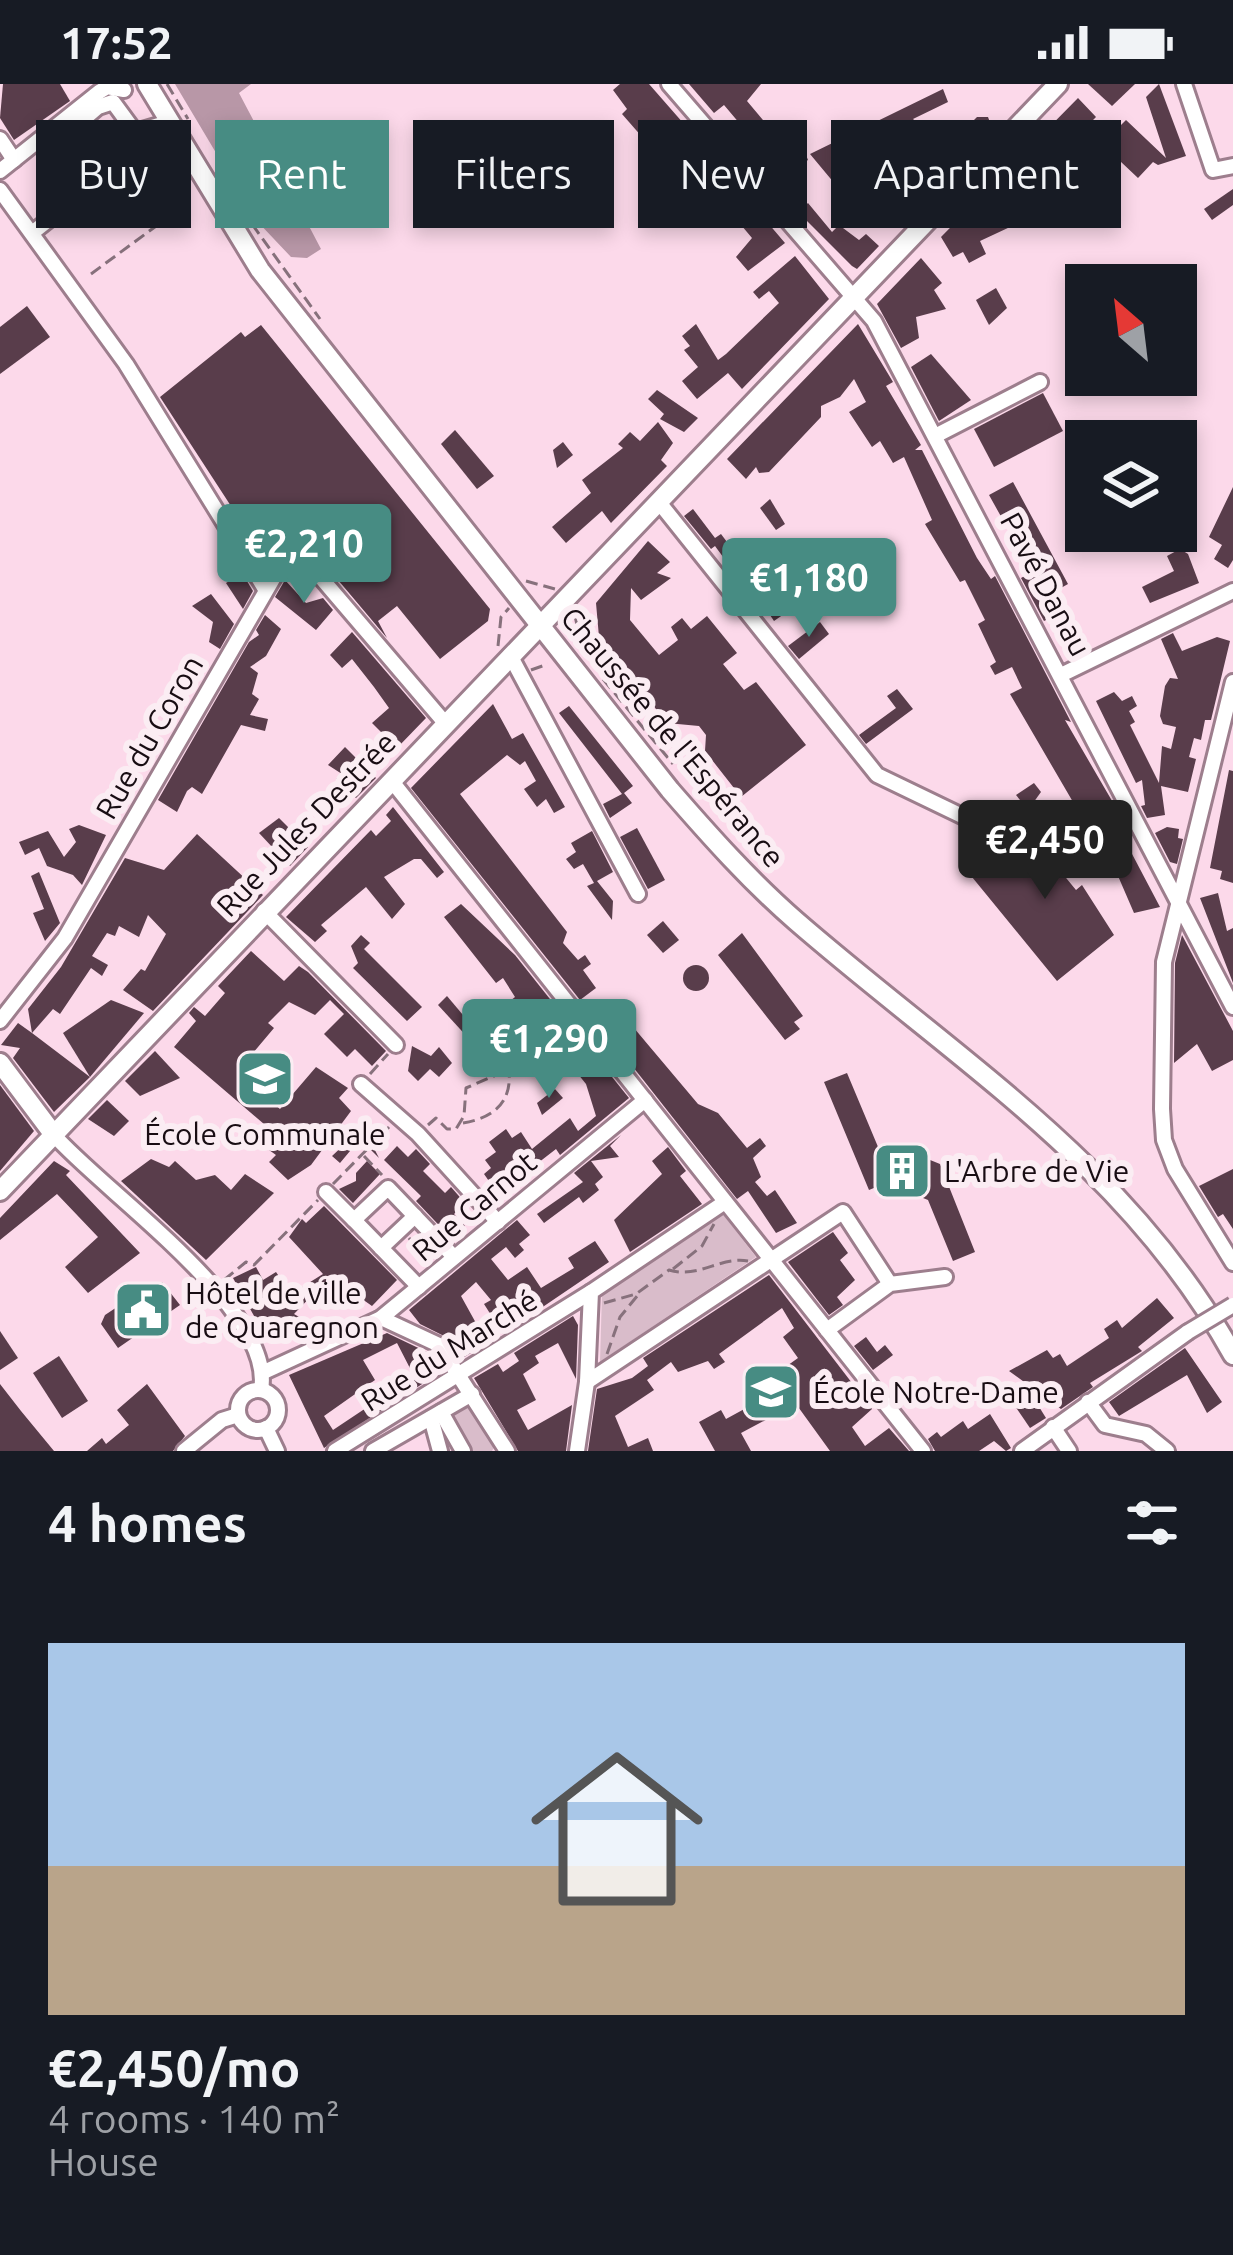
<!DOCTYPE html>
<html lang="en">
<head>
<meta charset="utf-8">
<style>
	:root { --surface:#171b24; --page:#20242c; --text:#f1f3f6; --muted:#9ea1a6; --line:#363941; --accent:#478c83 }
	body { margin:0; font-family:Ubuntu,sans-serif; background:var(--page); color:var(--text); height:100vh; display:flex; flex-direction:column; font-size:45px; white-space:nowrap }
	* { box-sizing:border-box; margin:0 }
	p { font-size:39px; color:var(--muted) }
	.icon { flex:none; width:66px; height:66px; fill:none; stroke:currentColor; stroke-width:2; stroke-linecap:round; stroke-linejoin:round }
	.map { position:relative; height:1367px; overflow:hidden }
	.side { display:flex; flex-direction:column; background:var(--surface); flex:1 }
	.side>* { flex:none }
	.guide { position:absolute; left:36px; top:36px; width:1161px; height:108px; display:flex; gap:24px }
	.needle { width:78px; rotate:332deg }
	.buttons { position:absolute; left:1065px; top:180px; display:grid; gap:24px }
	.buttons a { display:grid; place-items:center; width:132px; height:132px; border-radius:0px; background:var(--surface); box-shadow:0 6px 18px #0003; font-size:60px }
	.price { position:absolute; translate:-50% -102px; padding:0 27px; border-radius:12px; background:var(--accent); color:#fff; font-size:39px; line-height:78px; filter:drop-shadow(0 3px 6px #0008) }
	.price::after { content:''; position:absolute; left:50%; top:72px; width:36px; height:27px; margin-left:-18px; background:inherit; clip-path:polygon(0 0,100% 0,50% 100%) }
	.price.current { background:#222; color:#fff }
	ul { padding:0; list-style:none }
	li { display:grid; align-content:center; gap:24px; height:636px; padding:0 48px }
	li+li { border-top:3px solid var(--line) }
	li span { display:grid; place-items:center; height:372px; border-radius:0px; color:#555 }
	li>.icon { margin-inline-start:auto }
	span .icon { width:216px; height:216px; fill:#fffc; stroke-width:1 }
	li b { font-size:51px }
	h2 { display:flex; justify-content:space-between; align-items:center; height:144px; padding:0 48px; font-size:51px }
	.chip { padding:0 42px; border-radius:0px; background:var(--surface); box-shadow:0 6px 18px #0003; font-size:42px; line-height:108px }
	.chip.current { background:var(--accent); color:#fff }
	.status { display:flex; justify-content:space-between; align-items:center; height:84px; padding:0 60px; background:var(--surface); direction:ltr }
	.status svg { height:33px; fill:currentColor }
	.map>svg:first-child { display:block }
	.green { fill:#d9bcca }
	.forest { fill:#b897a7 }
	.building { fill:#593d4b; fill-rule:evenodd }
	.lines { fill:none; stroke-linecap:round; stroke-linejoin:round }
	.minor-casing { stroke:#9d7e8d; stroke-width:20 }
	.major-casing { stroke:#9d7e8d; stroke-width:24 }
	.path { stroke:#87717c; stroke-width:3; stroke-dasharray:12 6; stroke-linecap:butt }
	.minor { stroke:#fff; stroke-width:14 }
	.major { stroke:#fff; stroke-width:18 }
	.minor-bridge-casing { stroke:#9d7e8d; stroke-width:20; stroke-linecap:butt }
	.minor-bridge { stroke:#fff; stroke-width:14 }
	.labels { text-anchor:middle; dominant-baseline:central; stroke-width:12; stroke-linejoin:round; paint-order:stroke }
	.street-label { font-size:30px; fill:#180d13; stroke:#fbedf3 }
	.poi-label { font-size:30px; fill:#180d13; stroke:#fbedf3; text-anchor:start }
</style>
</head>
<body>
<div class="status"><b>17:52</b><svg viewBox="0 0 49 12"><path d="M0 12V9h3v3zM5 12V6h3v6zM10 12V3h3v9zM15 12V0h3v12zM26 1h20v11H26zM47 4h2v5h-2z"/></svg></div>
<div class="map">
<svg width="1233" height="1367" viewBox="0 0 1233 1367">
	<rect width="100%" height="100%" fill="#fcd9ea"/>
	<g class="green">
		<path d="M722,1129L756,1173L600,1278L602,1209Z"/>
		<path d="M472,1320L496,1360L492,1367H466L450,1331Z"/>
	</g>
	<path class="forest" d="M175,0H251L239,9L321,165L307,174L291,173L256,136Z"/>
	<g class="building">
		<path d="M3,0H60L70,17L14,56L0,34Z"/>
		<path d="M620,0H649L684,40L650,62L622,30L627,25L613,6Z"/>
		<path d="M689,0H761L747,17L779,55L791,48L798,51L808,76L794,85L806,102L793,113L771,86L764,89L734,53L746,47L724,21L714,29Z"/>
		<path d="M1088,0H1135L1112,22Z"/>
		<path d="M1159,0L1186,72L1158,81L1153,78L1138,94L1102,60L1126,36L1166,74L1146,13Z"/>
		<path d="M943,5L948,18L913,35L932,53L942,44L956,54L977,33H988L992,44L928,112L884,70L845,112L810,70Z"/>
		<path d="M1078,14L1096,33L1085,44L1095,54L1068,87L1096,114L1081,120L1058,90L1043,103L1017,78L1032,118L1028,131L1008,136L1010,143L980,157L986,170L969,179L963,168L953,173L941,153Z"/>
		<path d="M92,43L106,60L98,69V79L80,92L62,69Z"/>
		<path d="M697,56L785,159L748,187L736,173L752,154L736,135L725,140L712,126L690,139L652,90Z"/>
		<path d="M1233,105V121L1212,136L1204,125Z"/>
		<path d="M808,119L832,148L839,141L859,156L866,150L879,162L857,185L852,182L798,128Z"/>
		<path d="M795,172L829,215L742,305L728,289L697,315L682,297L698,283L684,266L690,262L682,252L696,240L718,276L726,270L779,219L769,207L759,215L753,208Z"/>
		<path d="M921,174L942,199L934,206L946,225L916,233L919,254L901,264L877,220Z"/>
		<path d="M996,204L1007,224L989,241L976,216Z"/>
		<path d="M27,222L50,253L0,290V243Z"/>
		<path d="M858,240L893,298L886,302L921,361L915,366H922L977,474L991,495L995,492L1071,638L1065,636L1115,722L1118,729L1112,732L1160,823L1134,829L1093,734L1084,733L1073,718L1010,610L1022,604L1012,583L995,591L990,582L996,578L978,540L985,536L965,496L960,498L925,440L932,436L904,373L893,379L880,357L872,363L849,328L866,318L854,295L840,313L821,322V333L769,388L759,389L756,383L746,395L727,375Z"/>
		<path d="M261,241L490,525L488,537L440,575L397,522L378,537L387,554L295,445L283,454L260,425L242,439L160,313L241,248L245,253Z"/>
		<path d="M931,270L971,316L939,337L911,283Z"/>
		<path d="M657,306L698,334L684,348L660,335L664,330L648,315Z"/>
		<path d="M1043,309L1063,347L994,383L974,345Z"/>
		<path d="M658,338L673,359L661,376L667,382L611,439L602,427L566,459L552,443L591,409L582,396L623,364L618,360L630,348L640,357Z"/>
		<path d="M455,346L494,392L477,405L441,360Z"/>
		<path d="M563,358L573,371L557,384L553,366Z"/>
		<path d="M1013,398L1068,500L1052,509L1061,529L1044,537L1021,494L1032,488L989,411Z"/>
		<path d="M1233,403V476L1228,484L1214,475L1222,461L1209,453Z"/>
		<path d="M770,415L785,440L776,446L760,424Z"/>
		<path d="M693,425L715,454L721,450L736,470L726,477L715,462L711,465L684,432Z"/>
		<path d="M648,457L670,478L657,489L671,494L641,516L631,504L630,536L659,571L678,556L671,543L682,534L691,545L707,532L737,569L723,580L744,606L756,598L806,661L741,713L705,667L706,651L699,642L667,639L599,553L596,519Z"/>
		<path d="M1180,465L1188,470L1199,499L1150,519L1142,503L1174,487L1167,472Z"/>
		<path d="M242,489L253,507L243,525L226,499Z"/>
		<path d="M285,496L306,519L323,514L333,526L316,546L275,513Z"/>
		<path d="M800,497L810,512L774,537L764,522Z"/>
		<path d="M211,510L234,540L220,565L209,558L213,538L192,522Z"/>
		<path d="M265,531L281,545L266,572L250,583L258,589L252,610L259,615L250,631L268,635L265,647L241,641L202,710L192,703L187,707L177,728L158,716L249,558L259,551L256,546Z"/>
		<path d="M820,538L829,550L799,575L788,562Z"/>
		<path d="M352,548L426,634L397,664L372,639L389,624L374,603L352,575L342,584L330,571Z"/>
		<path d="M1173,549L1182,567L1217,553L1230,557L1211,636H1205L1201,656L1194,654L1189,673L1196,675L1188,708L1161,702L1165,731L1147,734L1141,722L1145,721L1142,696L1136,699L1096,617L1114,608L1122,617L1132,612L1137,622L1129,627L1135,638L1130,641L1159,699L1162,662L1171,665L1176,643L1163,640L1160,632L1165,602L1170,594L1178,595L1161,555Z"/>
		<path d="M897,605L913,625L866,660L859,651L896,624L887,612Z"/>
		<path d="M493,620L512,655L523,649L565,723L554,729L546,715L537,723L524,705L536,697L525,677L520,681L507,671L460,710L567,848L563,859L578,876L585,871L591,880L583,886L596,904L580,916L411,704Z"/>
		<path d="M569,622L633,702L624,709L632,719L610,734L603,720L622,710L559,629Z"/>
		<path d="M345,663L376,694L356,714L336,695L342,690L328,681Z"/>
		<path d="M1229,686L1233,687V799L1220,795L1222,787L1210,784Z"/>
		<path d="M1034,699L1041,708L1028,726L1016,711Z"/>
		<path d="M393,723L444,788L437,794L421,775H414L384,793L405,820L392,835L366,803L321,841L327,847L315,858L286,833L371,746L376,752L391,737L386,731Z"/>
		<path d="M279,734L308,763L290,782L259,749Z"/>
		<path d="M79,741L106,751L82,801L73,791L47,782L39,764L25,771L19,758L48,747L64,773L76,758L69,745Z"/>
		<path d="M1167,743L1179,745L1178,754L1183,755L1177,780L1170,778L1155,749Z"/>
		<path d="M637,744L665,796L648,805L620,753Z"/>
		<path d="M1056,744L1077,767L1062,779L1066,785L1062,789L1076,806L1082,801L1114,851L1057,897L972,793L1029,748L1034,746L1042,756Z"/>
		<path d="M592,747L613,788L597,797L613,817L612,836L587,802L594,799L583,780L574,785L566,775L576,768L571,759Z"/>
		<path d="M197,750L263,811L153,927L123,906L141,885L145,887L166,850L148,831L139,853L119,842L115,852L107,849L92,872L108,881L102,892L91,884L60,930L53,925L32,949L90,993L54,1028L13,974L20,964L1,961L18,939L32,949L28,925L61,883L125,774L164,786Z"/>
		<path d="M39,788L60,839L45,857L33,829L44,825L31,792Z"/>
		<path d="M1218,809L1227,847L1233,844V899L1200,814Z"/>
		<path d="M461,820L515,871L569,939L547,956L510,917L515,913L503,894L496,899L444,833Z"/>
		<path d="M663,837L679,856L663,869L647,851Z"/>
		<path d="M742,849L803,932L794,938L800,945L785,956L718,871Z"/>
		<path d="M361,851L370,859L364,865L422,923L407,937L353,884L358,879L351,862Z"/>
		<path d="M1182,851L1233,947V976L1212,987L1197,960L1174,979L1175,879Z"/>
		<path d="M251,867L284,897L299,882L308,888L386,967L372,982L355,965L347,973L324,950L344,930L330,916L315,931L289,918L268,939L274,944L237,988L280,1025L316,983L348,1004L339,1014L351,1027L311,1081L288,1096L269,1078L276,1071L269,1066L278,1056L271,1046L174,963L196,937L189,929L194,923L205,932L225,909L218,902Z"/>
		<circle cx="696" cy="894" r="13"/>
		<path d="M447,912L479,950L471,957L438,921Z"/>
		<path d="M111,916L144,929L90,993L63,949Z"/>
		<path d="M623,931L698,1020L718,1029L747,1064L760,1054L766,1062L753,1074L761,1093L755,1098L767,1112L775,1106L797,1139L776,1149L748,1107L737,1115L600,941Z"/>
		<path d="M583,957L629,1014L560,1071L556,1065L498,1110L484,1090L491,1084L485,1076L496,1068L489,1058L506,1045L512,1054L521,1048L532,1065L570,1034L578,1047L596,1032L586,1000L566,975Z"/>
		<path d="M412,962L431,972L439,963L452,979L439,993L430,985L418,997L408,987Z"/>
		<path d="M155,967L180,994L140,1012L125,997Z"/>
		<path d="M847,989L881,1070L903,1065L940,1080L975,1168L953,1177L928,1116L886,1099L869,1106L824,998Z"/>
		<path d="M0,1001L34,1047L0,1087Z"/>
		<path d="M555,1005L563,1014L542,1031L537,1019Z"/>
		<path d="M107,1016L129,1037L114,1052L88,1035Z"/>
		<path d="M363,1043L379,1074L360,1055L340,1079L332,1072Z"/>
		<path d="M621,1051L610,1062L619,1073L591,1077L603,1093L595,1100L599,1106L583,1119L579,1113L544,1139L537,1130L583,1098L574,1089Z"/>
		<path d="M397,1062L408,1073L416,1065L430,1080L423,1087L445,1109L451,1103L465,1119L454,1130L465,1142L452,1155L416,1117L421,1112L384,1076Z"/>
		<path d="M668,1063L686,1087L680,1092L702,1120L630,1168L614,1136L662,1090L652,1077Z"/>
		<path d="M151,1075L169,1083L175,1077L196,1096L215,1091L231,1106L245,1090L274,1109L206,1176L121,1097Z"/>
		<path d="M54,1077L70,1087L66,1091L140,1169L88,1209L65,1183L98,1153L57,1110L0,1156V1134Z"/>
		<path d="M367,1077L380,1090L353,1119L339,1105L356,1097V1089Z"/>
		<path d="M1233,1085V1145L1223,1130L1218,1133L1199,1102Z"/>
		<path d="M324,1122L397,1196L372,1222L355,1210L342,1223L320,1203L294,1230L306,1237L296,1254L265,1235L258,1239L233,1194L256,1183L263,1196L276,1188L291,1210L323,1190L289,1153L302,1135L306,1139Z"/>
		<path d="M517,1136L530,1151L519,1160L524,1166L515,1174L506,1163L491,1175L508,1196L527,1183L541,1204L574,1184L568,1174L595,1157L609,1178L503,1250L484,1220L491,1216L476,1198L461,1212L487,1259L461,1275L448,1254L420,1240L409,1226Z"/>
		<path d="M833,1148L848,1169L840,1176L855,1196L837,1213L843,1221L829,1231L788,1178Z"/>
		<path d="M769,1191L872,1325L852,1343L865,1362L889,1344L909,1367H830L796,1320L741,1349L751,1367H715L699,1338L721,1326L726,1335L794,1298L784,1284L798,1274L783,1253L794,1244L782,1224L719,1270L725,1278L714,1285L708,1277L678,1288L671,1278L647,1296L654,1306L615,1332L628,1363L648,1354L653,1367H588L597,1305L632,1294L648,1282L643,1274Z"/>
		<path d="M153,1198H162L180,1221L118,1264L101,1240L105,1231L123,1219L117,1211L130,1202L136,1210Z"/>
		<path d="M1157,1214L1174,1234L1138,1263L1142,1267L1090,1299L1093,1303L1061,1325L1009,1287L1047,1266L1053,1274L1060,1270L1067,1282L1109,1254L1104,1245L1117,1236L1122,1244Z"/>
		<path d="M573,1232L578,1241L576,1295L558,1259L535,1272L539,1279L523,1290L536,1316L517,1326L528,1346L572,1321L566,1367H518L474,1294L498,1280L503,1288L519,1277L514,1269Z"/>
		<path d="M0,1247L18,1274L0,1286Z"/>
		<path d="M387,1249L431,1270L442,1287L324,1364L289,1291ZM397,1259L414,1292L333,1346L324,1332L375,1296L363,1276Z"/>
		<path d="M866,1253L877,1268L885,1261L893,1271L873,1286L854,1262Z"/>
		<path d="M1185,1264L1222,1318L1207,1329L1187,1291L1119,1332L1109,1318Z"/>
		<path d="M59,1272L88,1317L62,1334L33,1289Z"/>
		<path d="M0,1300L21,1327L54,1367H0Z"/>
		<path d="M147,1300L185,1352L173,1367H87L102,1354L106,1360L129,1341L117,1326Z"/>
		<path d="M1028,1305L1046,1334L1030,1344L1015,1322L1016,1315Z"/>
		<path d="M990,1330L1011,1364L1006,1367L994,1357L979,1367H935L928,1355L937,1348L941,1353L963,1337L968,1345Z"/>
	</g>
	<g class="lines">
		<g class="minor-casing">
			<g id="minor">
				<path d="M669,0L874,237L1233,923"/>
				<path d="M1184,0L1213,86L1233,82"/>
				<path d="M0,55L14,76"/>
				<path d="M0,87L99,8L107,3L124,6"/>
				<path d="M74,102L46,68L98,23L113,18L135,48L108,73"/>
				<path d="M0,106L126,280L265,505"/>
				<path d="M32,149L127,74L138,59L135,48L169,38"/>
				<path d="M937,351L1040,298"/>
				<path d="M658,417L877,691L989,745"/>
				<path d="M510,571L638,810"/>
				<path d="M1063,590L1233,507"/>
				<path d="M1233,598L1164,878L1162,1025L1164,1056L1175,1085L1233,1179"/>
				<path d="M391,696L923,1367"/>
				<path d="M264,827L396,961"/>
				<path d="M0,937L65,854L288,469L299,468L445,639"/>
				<path d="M361,1000L418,1050L498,1138"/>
				<path d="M54,1051C104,1108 276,1226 261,1306"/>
				<path d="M326,1108L354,1136"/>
				<path d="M725,1118L591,1208L587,1298L843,1128L890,1200"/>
				<path d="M381,1164L415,1132"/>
				<path d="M419,1203L354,1136L388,1104L454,1173"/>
				<path d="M381,1234L439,1261L507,1367"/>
				<path d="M827,1246L890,1200L945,1193"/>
				<path d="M264,1288L381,1234L645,1016"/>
				<circle cx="258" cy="1326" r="20"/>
				<path d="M1088,1318L1105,1341L1146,1350L1167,1367"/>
				<path d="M441,1328L463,1367"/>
				<path d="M431,1334L440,1367"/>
				<path d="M1053,1343L1069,1367"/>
				<path d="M266,1344L277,1367"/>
				<path d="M184,1367L222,1336L238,1331"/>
				<path d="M335,1367L591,1208"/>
				<path d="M373,1367L472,1310"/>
				<path d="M577,1367L587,1298"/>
				<path d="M1022,1367L1188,1248"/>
			</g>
		</g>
		<g class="major-casing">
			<g id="major">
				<path d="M147,0L260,186L670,706C710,752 750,797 796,837C956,976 1128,1081 1233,1271"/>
				<path d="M0,979L54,1051"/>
				<path d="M0,1107L1058,0"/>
			</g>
		</g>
		<g class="path">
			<path d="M167,0L188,35"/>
			<path d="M252,140L320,235"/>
			<path d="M91,190L167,134"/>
			<path d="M526,497L555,505"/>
			<path d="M575,532L583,568"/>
			<path d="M572,556L577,537"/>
			<path d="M498,562L501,533L509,524"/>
			<path d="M531,586L548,580"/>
			<path d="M603,595L673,680"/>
			<path d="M370,990L388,970"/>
			<path d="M463,1039C493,1034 512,1019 509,987"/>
			<path d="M428,1041L436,1034L447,1045H456L464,1032L466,1004L526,978L567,943"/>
			<path d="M364,1072L382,1091"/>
			<path d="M333,1100L389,1043"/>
			<path d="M409,1154L427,1179"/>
			<path d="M673,1185L702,1162L714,1140"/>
			<path d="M224,1196L246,1178L254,1181L318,1116"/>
			<path d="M604,1219L636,1210L669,1186C699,1195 720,1172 748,1177"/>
			<path d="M607,1270L620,1233L638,1211"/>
		</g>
		<use href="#minor" class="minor"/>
		<use href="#major" class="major"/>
		<g class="minor-bridge-casing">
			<path id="minor-bridge" d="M1188,1248L1233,1221"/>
		</g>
		<use href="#minor-bridge" class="minor-bridge"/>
	</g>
	<defs>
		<g id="school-square" transform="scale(3)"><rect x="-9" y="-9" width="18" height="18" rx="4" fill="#478c83" stroke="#fbedf3"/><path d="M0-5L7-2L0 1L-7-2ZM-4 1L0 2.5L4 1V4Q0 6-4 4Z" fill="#fff"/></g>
		<g id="building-square" transform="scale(3)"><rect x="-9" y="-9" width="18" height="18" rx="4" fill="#478c83" stroke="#fbedf3"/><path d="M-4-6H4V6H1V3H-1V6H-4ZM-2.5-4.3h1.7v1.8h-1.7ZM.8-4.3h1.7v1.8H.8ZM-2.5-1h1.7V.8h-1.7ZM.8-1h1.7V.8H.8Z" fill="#fff"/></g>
		<g id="civic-square" transform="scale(3)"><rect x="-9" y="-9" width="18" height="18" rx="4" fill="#478c83" stroke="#fbedf3"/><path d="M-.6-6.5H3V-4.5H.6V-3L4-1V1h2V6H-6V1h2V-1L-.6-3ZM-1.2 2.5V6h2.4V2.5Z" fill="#fff"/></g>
	</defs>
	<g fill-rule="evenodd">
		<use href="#school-square" x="265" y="995"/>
		<use href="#building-square" x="902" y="1087"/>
		<use href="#civic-square" x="143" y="1226"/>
		<use href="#school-square" x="771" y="1308"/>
	</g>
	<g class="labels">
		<g class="street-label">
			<text transform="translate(1046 500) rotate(62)">Pavé Danau</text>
			<text transform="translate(149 653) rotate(-60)">Rue du Coron</text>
			<text transform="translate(673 653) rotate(50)">Chaussée de l'Espérance</text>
			<text transform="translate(306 740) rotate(-46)">Rue Jules Destrée</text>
			<text transform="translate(474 1122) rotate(-40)">Rue Carnot</text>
			<text transform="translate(449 1266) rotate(-32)">Rue du Marché</text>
		</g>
		<g class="poi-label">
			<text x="265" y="1050" text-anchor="middle">École Communale</text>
			<text x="944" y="1087">L'Arbre de Vie</text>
			<text x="185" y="1209">Hôtel de ville<tspan x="185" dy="34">de Quaregnon</tspan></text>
			<text x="813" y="1308">École Notre-Dame</text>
		</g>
	</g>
</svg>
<div class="buttons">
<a><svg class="needle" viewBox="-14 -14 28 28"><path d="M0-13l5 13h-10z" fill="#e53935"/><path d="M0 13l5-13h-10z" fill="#9ea1a6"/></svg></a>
<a><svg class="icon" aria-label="layers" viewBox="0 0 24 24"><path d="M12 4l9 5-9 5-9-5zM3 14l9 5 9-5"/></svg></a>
</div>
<b class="price" style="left:304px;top:522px">€2,210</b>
<b class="price" style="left:809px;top:556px">€1,180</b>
<b class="price current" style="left:1045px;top:818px">€2,450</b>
<b class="price" style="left:549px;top:1017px">€1,290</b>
<div class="guide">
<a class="chip">Buy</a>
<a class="chip current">Rent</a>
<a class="chip">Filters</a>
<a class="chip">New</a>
<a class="chip">Apartment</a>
</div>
</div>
<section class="side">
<h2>4 homes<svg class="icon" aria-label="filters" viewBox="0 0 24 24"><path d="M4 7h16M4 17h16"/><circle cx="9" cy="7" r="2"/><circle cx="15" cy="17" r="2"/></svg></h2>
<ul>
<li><span style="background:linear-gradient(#a9c7e8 60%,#b9a48a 0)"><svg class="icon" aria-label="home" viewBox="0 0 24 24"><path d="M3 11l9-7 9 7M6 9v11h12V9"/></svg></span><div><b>€2,450/mo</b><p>4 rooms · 140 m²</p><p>House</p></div></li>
</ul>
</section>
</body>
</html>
